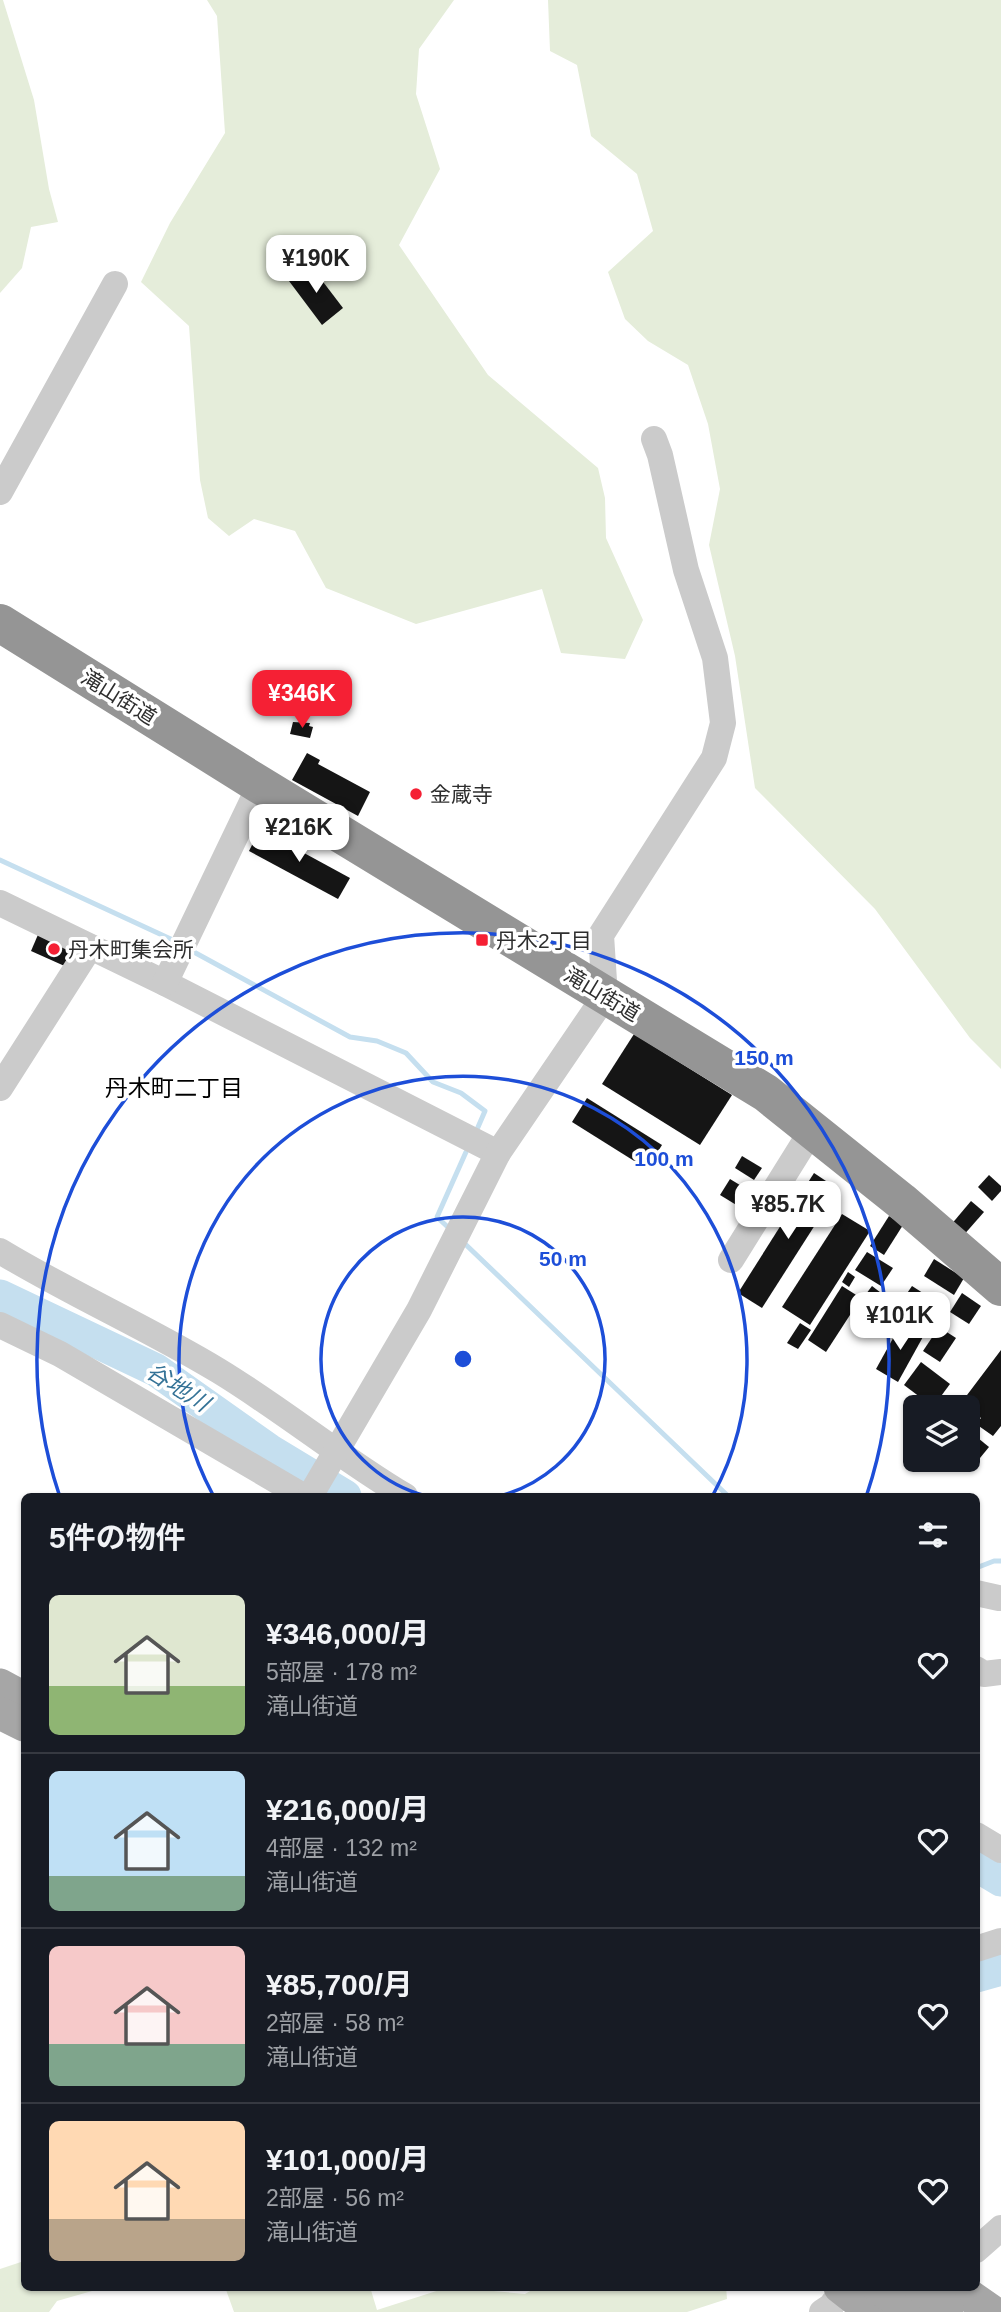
<!DOCTYPE html>
<html lang="ja">
<head>
<meta charset="utf-8">
<style>
	:root { --surface:#171b24; --page:#242831; --text:#f1f3f6; --muted:#9ea1a6; --line:#363941; --accent:#f52034 }
	body { margin:0; font-family:Arial,"Noto Sans JP",sans-serif; background:var(--page); color:var(--text); height:100vh; display:flex; flex-direction:column; font-size:26px; white-space:nowrap }
	* { box-sizing:border-box; margin:0 }
	p { font-size:23px; color:var(--muted) }
	.icon { flex:none; width:38px; height:38px; fill:none; stroke:currentColor; stroke-width:2; stroke-linecap:round; stroke-linejoin:round }
	.map { position:relative; flex:1; overflow:hidden }
	.panel { position:absolute; left:21px; top:1493px; width:959px; height:798px; display:flex; flex-direction:column; background:var(--surface); border-radius:10px; box-shadow:0 2px 5px #0004 }
	.panel>* { flex:none }
	.tools { position:absolute; left:903px; top:1395px; display:grid; gap:14px }
	.tools a { display:grid; place-items:center; width:77px; height:77px; border-radius:10px; background:var(--surface); box-shadow:0 2px 5px #0004; font-size:35px }
	.price { position:absolute; translate:-50% -60px; padding:0 16px; border-radius:14px; background:#fff; color:#222; font-size:23px; line-height:46px; filter:drop-shadow(0 2px 4px #0008) }
	.price::after { content:''; position:absolute; left:50%; top:42px; width:21px; height:16px; margin-left:-10px; background:inherit; clip-path:polygon(0 0,100% 0,50% 100%) }
	.price.selected { background:var(--accent); color:#fff }
	ul { padding:0; list-style:none }
	li { display:flex; align-items:center; gap:21px; height:175px; padding:0 28px }
	li+li { border-top:2px solid var(--line) }
	li span { display:grid; place-items:center; flex:none; width:196px; height:140px; border-radius:10px; color:#555 }
	li>.icon { margin-inline-start:auto }
	span .icon { width:84px; height:84px; fill:#fffc; stroke-width:1 }
	li b { font-size:30px }
	h2 { display:flex; justify-content:space-between; align-items:center; height:84px; padding:0 28px; font-size:30px }
	.map>svg:first-child { display:block }
	.green { fill:#e5edda }
	.lines { fill:none; stroke-linecap:round; stroke-linejoin:round }
	.stream { stroke:#c5dfef; stroke-width:5 }
	.river { stroke:#c5dfef; stroke-width:33 }
	.building { fill:#151515 }
	.minor { stroke:#cbcbcb; stroke-width:26 }
	.major { stroke:#a6a6a6; stroke-width:33 }
	.highway { stroke:#959595; stroke-width:38 }
	.major-bridge { stroke:#a6a6a6; stroke-width:33 }
	.ring { fill:none; stroke:#1d4ed8; stroke-width:3.5 }
	.poi-dot { fill:#f52034; stroke:#fff; stroke-width:2.5 }
	.labels { text-anchor:middle; dominant-baseline:central; stroke-width:7; stroke-linejoin:round; paint-order:stroke }
	.street-label { font-size:21px; fill:#2e2e2e; stroke:#fff }
	.poi-label { font-size:21px; fill:#2e2e2e; stroke:#fff; text-anchor:start }
	.neighbourhood-label { font-size:23px; fill:#000; stroke:#fff }
	.water-label { font-size:23px; font-style:italic; fill:#357397; stroke:#fff }
	.centre { fill:#1d4ed8; stroke:#fff; stroke-width:3.5 }
	.ring-label { font-size:21px; text-anchor:middle; font-weight:bold; fill:#1d4ed8; stroke:#fff; stroke-width:7; stroke-linejoin:round; paint-order:stroke }
</style>
</head>
<body>
<div class="map">
<svg width="1001" height="2312" viewBox="0 0 1001 2312">
	<rect width="100%" height="100%" fill="#fff"/>
	<g class="green">
		<path d="M0,0H3L34,100L49,189L58,222L31,227L22,268L0,293Z"/>
		<path d="M207,0H454L419,49L416,94L440,169L399,245L488,375L598,468L605,498L606,538L643,620L625,659L561,653L542,589L416,624L326,588L295,531L254,519L229,536L208,518L200,480L189,326L141,282L170,223L225,133L217,16Z"/>
		<path d="M548,0H1001V1069L970,1038L875,909L755,788L735,656L709,545L720,489L708,424L688,365L648,341L625,319L608,272L653,231L637,174L591,136L577,65L550,51Z"/>
		<path d="M24,2261V2287H106L57,2301L49,2312H0V2269Z"/>
		<path d="M225,2287H370L377,2310L449,2287L525,2294L537,2287H726L727,2299L687,2312H234Z"/>
	</g>
	<g class="lines">
		<g class="stream">
			<path d="M0,860L175,941"/>
			<path d="M192,951L350,1037L377,1041L406,1053L433,1082L461,1093L485,1111L475,1134"/>
			<path d="M452,1231L437,1217L466,1152"/>
			<path d="M462,1241L728,1496"/>
			<path d="M976,1568L994,1561H1001"/>
		</g>
		<g class="river">
			<path d="M0,1296L156,1370L269,1450L345,1496"/>
			<path d="M976,1865L1001,1880"/>
			<path d="M976,1976L1001,1969"/>
		</g>
	</g>
	<g class="building">
		<path d="M311,266L343,308L322,325L289,281Z"/>
		<path d="M293,722L310,723L309,726L313,727L310,738L290,734Z"/>
		<path d="M307,753L320,760L318,764L370,792L358,816L292,780Z"/>
		<path d="M260,829L350,878L338,899L249,851Z"/>
		<path d="M40,930L77,947L69,968L31,951Z"/>
		<path d="M634,1034L732,1095L700,1145L602,1084Z"/>
		<path d="M587,1098L662,1145L647,1169L572,1122Z"/>
		<path d="M742,1156L762,1168L754,1180L735,1168Z"/>
		<path d="M814,1173L838,1189L762,1308L738,1293Z"/>
		<path d="M989,1175L1001,1186V1191L992,1201L978,1187Z"/>
		<path d="M730,1179L748,1190L738,1206L720,1195Z"/>
		<path d="M971,1201L984,1212L962,1237L950,1226Z"/>
		<path d="M842,1214L870,1231L810,1325L782,1307Z"/>
		<path d="M889,1216L903,1225L884,1255L870,1246Z"/>
		<path d="M867,1252L893,1268L881,1286L855,1270Z"/>
		<path d="M934,1259L964,1278L954,1295L924,1276Z"/>
		<path d="M848,1272L855,1277L849,1287L842,1282Z"/>
		<path d="M842,1286L861,1298L826,1352L808,1340Z"/>
		<path d="M872,1286L885,1296L877,1307L863,1298Z"/>
		<path d="M912,1286L926,1295L915,1311L901,1302Z"/>
		<path d="M962,1293L981,1306L969,1324L950,1312Z"/>
		<path d="M902,1322L924,1335L898,1382L876,1369Z"/>
		<path d="M800,1323L811,1330L798,1349L787,1343Z"/>
		<path d="M939,1327L956,1338L940,1362L923,1351Z"/>
		<path d="M1001,1350V1426L993,1436L976,1424L981,1418L961,1403Z"/>
		<path d="M921,1362L950,1384L933,1407L904,1385Z"/>
		<path d="M973,1434L989,1447L980,1458L968,1448V1440Z"/>
	</g>
	<g class="lines">
		<g class="minor">
			<path d="M0,492L115,284"/>
			<path d="M0,903L165,983L498,1153"/>
			<path d="M165,983L260,785"/>
			<path d="M0,1088L90,947"/>
			<path d="M0,1251C71,1294 148,1328 219,1371C283,1410 341,1458 405,1496"/>
			<path d="M731,1260L812,1130"/>
			<path d="M0,1325L60,1354L303,1496"/>
			<path d="M310,1496L419,1310L498,1153L605,996L601,935L714,758L723,723L715,658L686,570L660,455L654,439"/>
			<path d="M976,1593L999,1598"/>
			<path d="M976,1669L984,1674L1001,1672"/>
			<path d="M976,1835L1001,1850"/>
			<path d="M976,1949L1001,1941"/>
			<path d="M976,2250L1001,2228"/>
			<path d="M822,2312L831,2306L845,2287"/>
		</g>
		<g class="major">
			<path d="M0,1685L24,1698"/>
			<path d="M0,1713L24,1725"/>
			<path d="M840,2287L872,2312"/>
			<path d="M957,2287L993,2312"/>
		</g>
		<path class="highway" d="M0,623L260,785L766,1093L901,1201L1001,1287"/>
		<g class="major-bridge">
			<path d="M878,2287L912,2312"/>
			<path d="M920,2287L947,2308"/>
		</g>
	</g>
	<g class="ring">
		<path d="M426 1496A142 142 0 1 1 500 1496"/>
		<path d="M213 1495A284 284 0 1 1 713 1495"/>
		<path d="M59 1494A426 426 0 1 1 867 1494"/>
	</g>
	<g class="poi-dot">
		<circle cx="416" cy="794" r="7"/>
		<rect x="475" y="933" width="14" height="14" rx="3.5"/>
		<circle cx="54" cy="949" r="7"/>
	</g>
	<g class="labels">
		<g class="street-label">
			<text transform="translate(119 697) rotate(32)">滝山街道</text>
			<text transform="translate(602 994) rotate(31)">滝山街道</text>
		</g>
		<g class="poi-label">
			<text x="430" y="794">金蔵寺</text>
			<text x="496" y="940">丹木2丁目</text>
			<text x="68" y="949">丹木町集会所</text>
		</g>
		<g class="neighbourhood-label">
			<text x="174" y="1088">丹木町二丁目</text>
		</g>
		<g class="water-label">
			<text transform="translate(178 1387) rotate(32)">谷地川</text>
		</g>
	</g>
	<circle cx="463" cy="1359" r="10" class="centre"/>
	<g class="ring-label">
		<text x="764" y="1065">150 m</text>
		<text x="664" y="1166">100 m</text>
		<text x="563" y="1266">50 m</text>
	</g>
</svg>
<div class="tools">
<a><svg class="icon" aria-label="layers" viewBox="0 0 24 24"><path d="M12 4l9 5-9 5-9-5zM3 14l9 5 9-5"/></svg></a>
</div>
<b class="price" style="left:316px;top:295px">¥190K</b>
<b class="price selected" style="left:302px;top:730px">¥346K</b>
<b class="price" style="left:299px;top:864px">¥216K</b>
<b class="price" style="left:788px;top:1241px">¥85.7K</b>
<b class="price" style="left:900px;top:1352px">¥101K</b>
<section class="panel">
<h2>5件の物件<svg class="icon" aria-label="filters" viewBox="0 0 24 24"><path d="M4 7h16M4 17h16"/><circle cx="9" cy="7" r="2"/><circle cx="15" cy="17" r="2"/></svg></h2>
<ul>
<li><span style="background:linear-gradient(#dfe7d0 65%,#8fb573 0)"><svg class="icon" aria-label="home" viewBox="0 0 24 24"><path d="M3 11l9-7 9 7M6 9v11h12V9"/></svg></span><div><b>¥346,000/月</b><p>5部屋 · 178 m²</p><p>滝山街道</p></div><svg class="icon" aria-label="heart" viewBox="0 0 24 24"><path d="M12 20l-8-8c-3-5 5-10 8-4 3-6 11-1 8 4z"/></svg></li>
<li><span style="background:linear-gradient(#bfe0f5 75%,#7fa58c 0)"><svg class="icon" aria-label="home" viewBox="0 0 24 24"><path d="M3 11l9-7 9 7M6 9v11h12V9"/></svg></span><div><b>¥216,000/月</b><p>4部屋 · 132 m²</p><p>滝山街道</p></div><svg class="icon" aria-label="heart" viewBox="0 0 24 24"><path d="M12 20l-8-8c-3-5 5-10 8-4 3-6 11-1 8 4z"/></svg></li>
<li><span style="background:linear-gradient(#f6c9c9 70%,#7fa58c 0)"><svg class="icon" aria-label="home" viewBox="0 0 24 24"><path d="M3 11l9-7 9 7M6 9v11h12V9"/></svg></span><div><b>¥85,700/月</b><p>2部屋 · 58 m²</p><p>滝山街道</p></div><svg class="icon" aria-label="heart" viewBox="0 0 24 24"><path d="M12 20l-8-8c-3-5 5-10 8-4 3-6 11-1 8 4z"/></svg></li>
<li><span style="background:linear-gradient(#ffd9b3 70%,#b9a48a 0)"><svg class="icon" aria-label="home" viewBox="0 0 24 24"><path d="M3 11l9-7 9 7M6 9v11h12V9"/></svg></span><div><b>¥101,000/月</b><p>2部屋 · 56 m²</p><p>滝山街道</p></div><svg class="icon" aria-label="heart" viewBox="0 0 24 24"><path d="M12 20l-8-8c-3-5 5-10 8-4 3-6 11-1 8 4z"/></svg></li>
</ul>
</section>
</div>
</body>
</html>
